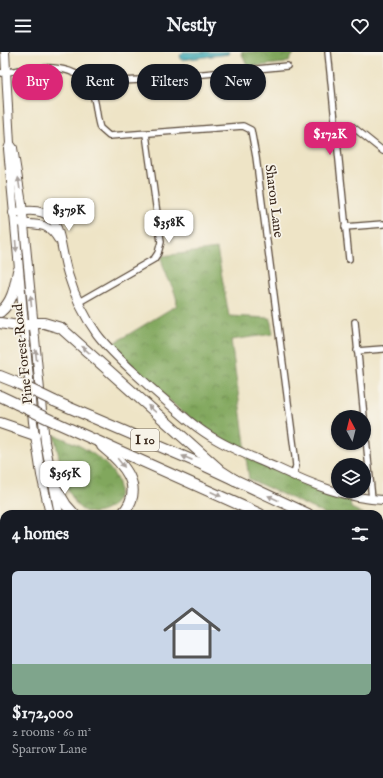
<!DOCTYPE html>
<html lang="en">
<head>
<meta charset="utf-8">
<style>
	:root { --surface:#171b24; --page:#242831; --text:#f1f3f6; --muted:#9ea1a6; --line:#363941; --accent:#db2777 }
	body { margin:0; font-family:"IM FELL English",serif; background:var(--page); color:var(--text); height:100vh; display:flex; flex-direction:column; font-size:15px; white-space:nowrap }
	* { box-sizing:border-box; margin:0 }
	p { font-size:13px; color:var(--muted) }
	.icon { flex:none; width:22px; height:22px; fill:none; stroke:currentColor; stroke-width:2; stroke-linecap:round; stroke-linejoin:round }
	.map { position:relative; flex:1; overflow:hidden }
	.drawer { position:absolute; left:0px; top:458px; width:383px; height:268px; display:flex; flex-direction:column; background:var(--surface); border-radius:12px 12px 0 0; box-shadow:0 1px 3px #0004 }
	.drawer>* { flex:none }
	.banner { position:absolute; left:12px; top:12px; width:359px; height:36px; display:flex; gap:8px }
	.needle { width:26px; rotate:353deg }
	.buttons { position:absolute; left:331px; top:358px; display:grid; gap:8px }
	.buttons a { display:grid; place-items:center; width:40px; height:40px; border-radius:50%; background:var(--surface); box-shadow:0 1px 3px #0004; font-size:20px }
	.price { position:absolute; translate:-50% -34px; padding:0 9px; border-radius:8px; background:#fff; color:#222; font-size:13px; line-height:26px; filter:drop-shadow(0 1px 2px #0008) }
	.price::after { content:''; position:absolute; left:50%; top:24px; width:12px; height:9px; margin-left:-6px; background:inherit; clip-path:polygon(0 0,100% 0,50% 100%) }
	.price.current { background:var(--accent); color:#fff }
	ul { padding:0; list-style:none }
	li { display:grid; align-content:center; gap:8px; height:212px; padding:0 12px }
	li+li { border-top:1px solid var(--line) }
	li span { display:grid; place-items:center; height:124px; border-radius:6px; color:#555 }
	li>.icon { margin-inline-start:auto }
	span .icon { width:72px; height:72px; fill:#fffc; stroke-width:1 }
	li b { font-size:17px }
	h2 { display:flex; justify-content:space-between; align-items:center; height:48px; padding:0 12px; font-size:17px }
	.pill { padding:0 14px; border-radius:18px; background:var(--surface); box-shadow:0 1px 3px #0004; font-size:14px; line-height:36px }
	.pill.current { background:var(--accent); color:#fff }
	header { display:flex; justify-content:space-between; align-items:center; height:52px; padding:0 12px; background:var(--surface); font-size:18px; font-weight:700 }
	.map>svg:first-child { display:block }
	.forest { fill:url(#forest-crowns); stroke:#5e683e }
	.water { fill:url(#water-waves); stroke:#3c6b6c }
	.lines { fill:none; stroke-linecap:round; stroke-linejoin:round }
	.street-casing { stroke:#564637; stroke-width:8 }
	.secondary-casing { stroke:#564637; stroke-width:10 }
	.highway-casing { stroke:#564637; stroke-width:12 }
	.street { stroke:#fff; stroke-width:5.5 }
	.secondary { stroke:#fff; stroke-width:8 }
	.highway { stroke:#fff; stroke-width:10 }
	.highway-bridge-casing { stroke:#564637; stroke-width:12; stroke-linecap:butt }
	.highway-bridge { stroke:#fff; stroke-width:10 }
	.oneway { fill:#a79f9a }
	.labels { text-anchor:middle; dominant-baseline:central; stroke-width:3.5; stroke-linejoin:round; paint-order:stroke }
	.shield { fill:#f7f3e8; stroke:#73665b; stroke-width:1 }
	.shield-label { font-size:13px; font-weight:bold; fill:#3b2a1e }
	.street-label { font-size:14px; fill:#3b2a1e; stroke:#f7f3e8 }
</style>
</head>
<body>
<header><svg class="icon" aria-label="menu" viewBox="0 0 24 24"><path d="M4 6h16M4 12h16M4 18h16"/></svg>Nestly<svg class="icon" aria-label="heart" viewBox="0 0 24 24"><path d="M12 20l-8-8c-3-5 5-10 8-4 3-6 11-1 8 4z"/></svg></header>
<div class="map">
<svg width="383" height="726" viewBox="0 0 383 726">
	<defs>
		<pattern id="forest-crowns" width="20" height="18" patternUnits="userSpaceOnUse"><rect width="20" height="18" fill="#81a75d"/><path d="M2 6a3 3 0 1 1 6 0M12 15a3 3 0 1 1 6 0" fill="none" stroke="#6b884c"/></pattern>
		<pattern id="water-waves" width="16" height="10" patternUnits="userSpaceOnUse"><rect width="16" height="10" fill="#3dacb9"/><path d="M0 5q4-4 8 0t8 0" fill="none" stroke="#348c96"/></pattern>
	</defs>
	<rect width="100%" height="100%" fill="#f7f3e8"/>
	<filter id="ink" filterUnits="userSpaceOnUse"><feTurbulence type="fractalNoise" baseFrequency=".025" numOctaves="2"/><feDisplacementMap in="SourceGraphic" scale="8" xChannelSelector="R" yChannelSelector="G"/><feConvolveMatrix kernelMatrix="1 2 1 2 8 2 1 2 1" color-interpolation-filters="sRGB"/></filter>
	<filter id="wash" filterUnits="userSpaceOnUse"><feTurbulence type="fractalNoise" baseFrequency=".012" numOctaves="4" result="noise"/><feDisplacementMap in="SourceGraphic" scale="16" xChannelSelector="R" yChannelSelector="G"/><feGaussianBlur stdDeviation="0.9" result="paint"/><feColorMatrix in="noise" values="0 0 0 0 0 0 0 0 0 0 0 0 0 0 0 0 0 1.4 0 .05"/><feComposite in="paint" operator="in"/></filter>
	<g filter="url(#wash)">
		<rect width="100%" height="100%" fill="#eee4c6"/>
		<g class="forest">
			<path d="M241,0H295L289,9L285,11L248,15Z"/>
			<path d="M217,197L229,264L270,266L273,282L231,288L246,399L219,385L182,360L111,293L177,253C177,235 161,222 162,204Z"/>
			<path d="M54,383C76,390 121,412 119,440C118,456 95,467 81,457C78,455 74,449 72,445C62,430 59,401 54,383Z"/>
			<path d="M246,405L350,447L351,456L364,462H325L249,427Z"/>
			<path d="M379,469L383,471V489L379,487Z"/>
			<path d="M379,524L383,526V641L379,639Z"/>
			<path d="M113,722H176L178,724L114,726Z"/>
			<path d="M334,722H359V726H327Z"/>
		</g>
		<g class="water">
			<path d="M183,0H229V2L181,8L180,3Z"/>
			<path d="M379,639L383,641V669L379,666Z"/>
		</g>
	</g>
	<g filter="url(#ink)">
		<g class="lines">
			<g class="street-casing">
				<g id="street">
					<path d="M328,0L349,207"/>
					<path d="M0,21C30,17 77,5 92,40C97,52 96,65 100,76L109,84L243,74L251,78L256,105L295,404L296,414L293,424"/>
					<path d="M88,33L100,30L141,28L287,14"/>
					<path d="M336,73L353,75L383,99"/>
					<path d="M345,175L383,172"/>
					<path d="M79,250L154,207L158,201L161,190L146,82"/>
					<path d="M355,270L364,365"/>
					<path d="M357,299L383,297"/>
					<path d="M364,366L372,447"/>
					<path d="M72,722V726"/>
				</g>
			</g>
			<g class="secondary-casing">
				<g id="secondary">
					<path d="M5,0L10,92L8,97L33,370L41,423L50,462"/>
					<path d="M10,92L13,96L22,152L45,390L59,462"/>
					<path d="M13,161C65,149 57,186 68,222C74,242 84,264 97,282C112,302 132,318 150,335C172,354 192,374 217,388C236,399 257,407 277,416C311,432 344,446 383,448"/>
					<path d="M18,170C36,175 47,168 58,187"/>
					<path d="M0,487H4"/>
					<path d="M187,722L190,726"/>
					<path d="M201,722L203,726"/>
				</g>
			</g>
			<g class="highway-casing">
				<g id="highway">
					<path d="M0,260C13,250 15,234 18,219"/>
					<path d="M0,271L24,275L33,271H44L61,276L221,419L235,428"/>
					<path d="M0,324L15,330"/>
					<path d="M0,344L17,352"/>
					<path d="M54,349L201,412L308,462"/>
					<path d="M0,371L35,383"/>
					<path d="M57,371L260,462"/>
					<path d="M102,394C123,411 147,436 122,462"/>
					<path d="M51,428L66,453L74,462"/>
					<path d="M379,495L383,496"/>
					<path d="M379,517L383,519"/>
				</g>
			</g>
			<use href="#street" class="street"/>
			<use href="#secondary" class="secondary"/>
			<use href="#highway" class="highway"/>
			<g class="highway-bridge-casing">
				<g id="highway-bridge">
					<path d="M15,330L54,349"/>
					<path d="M17,352L57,371"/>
				</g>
			</g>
			<use href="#highway-bridge" class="highway-bridge"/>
		</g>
		<defs><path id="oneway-solid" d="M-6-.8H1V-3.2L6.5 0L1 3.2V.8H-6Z"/></defs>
		<g class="oneway">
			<use href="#oneway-solid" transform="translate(19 131) rotate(-98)"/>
			<use href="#oneway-solid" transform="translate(16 194) rotate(85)"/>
			<use href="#oneway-solid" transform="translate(31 249) rotate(-95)"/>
			<use href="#oneway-solid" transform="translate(86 298) rotate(-138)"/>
			<use href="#oneway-solid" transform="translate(36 303) rotate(-96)"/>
			<use href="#oneway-solid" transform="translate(152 357) rotate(-139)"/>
			<use href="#oneway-solid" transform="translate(187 406) rotate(-157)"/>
			<use href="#oneway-solid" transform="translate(121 411) rotate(51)"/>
			<use href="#oneway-solid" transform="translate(216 442) rotate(25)"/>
			<use href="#oneway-solid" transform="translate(273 446) rotate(-155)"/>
		</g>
	</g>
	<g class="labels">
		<rect class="shield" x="131" y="377" width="28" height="22" rx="3"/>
		<g class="shield-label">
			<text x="145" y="388">I 10</text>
		</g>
		<g class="street-label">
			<text transform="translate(274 149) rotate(83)">Sharon Lane</text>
			<text transform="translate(23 302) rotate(-96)">Pine Forest Road</text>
		</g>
	</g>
</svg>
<div class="buttons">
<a><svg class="needle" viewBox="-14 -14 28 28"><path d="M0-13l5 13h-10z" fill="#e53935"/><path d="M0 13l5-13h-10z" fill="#9ea1a6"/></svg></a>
<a><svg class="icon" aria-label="layers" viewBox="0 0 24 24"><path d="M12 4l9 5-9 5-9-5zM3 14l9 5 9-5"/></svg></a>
</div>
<b class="price current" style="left:330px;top:104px">$172K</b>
<b class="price" style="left:69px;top:180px">$379K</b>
<b class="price" style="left:169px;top:192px">$358K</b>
<b class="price" style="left:65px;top:443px">$365K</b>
<div class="banner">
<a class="pill current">Buy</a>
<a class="pill">Rent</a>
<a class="pill">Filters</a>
<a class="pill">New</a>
</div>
<section class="drawer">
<h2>4 homes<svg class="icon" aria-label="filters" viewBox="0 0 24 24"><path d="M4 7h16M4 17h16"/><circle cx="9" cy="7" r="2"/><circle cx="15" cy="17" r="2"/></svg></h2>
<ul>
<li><span style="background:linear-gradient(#c9d6e8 75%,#7fa58c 0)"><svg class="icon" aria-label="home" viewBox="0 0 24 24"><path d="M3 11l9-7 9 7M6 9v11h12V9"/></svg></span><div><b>$172,000</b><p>2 rooms · 60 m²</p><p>Sparrow Lane</p></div></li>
</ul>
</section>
</div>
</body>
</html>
